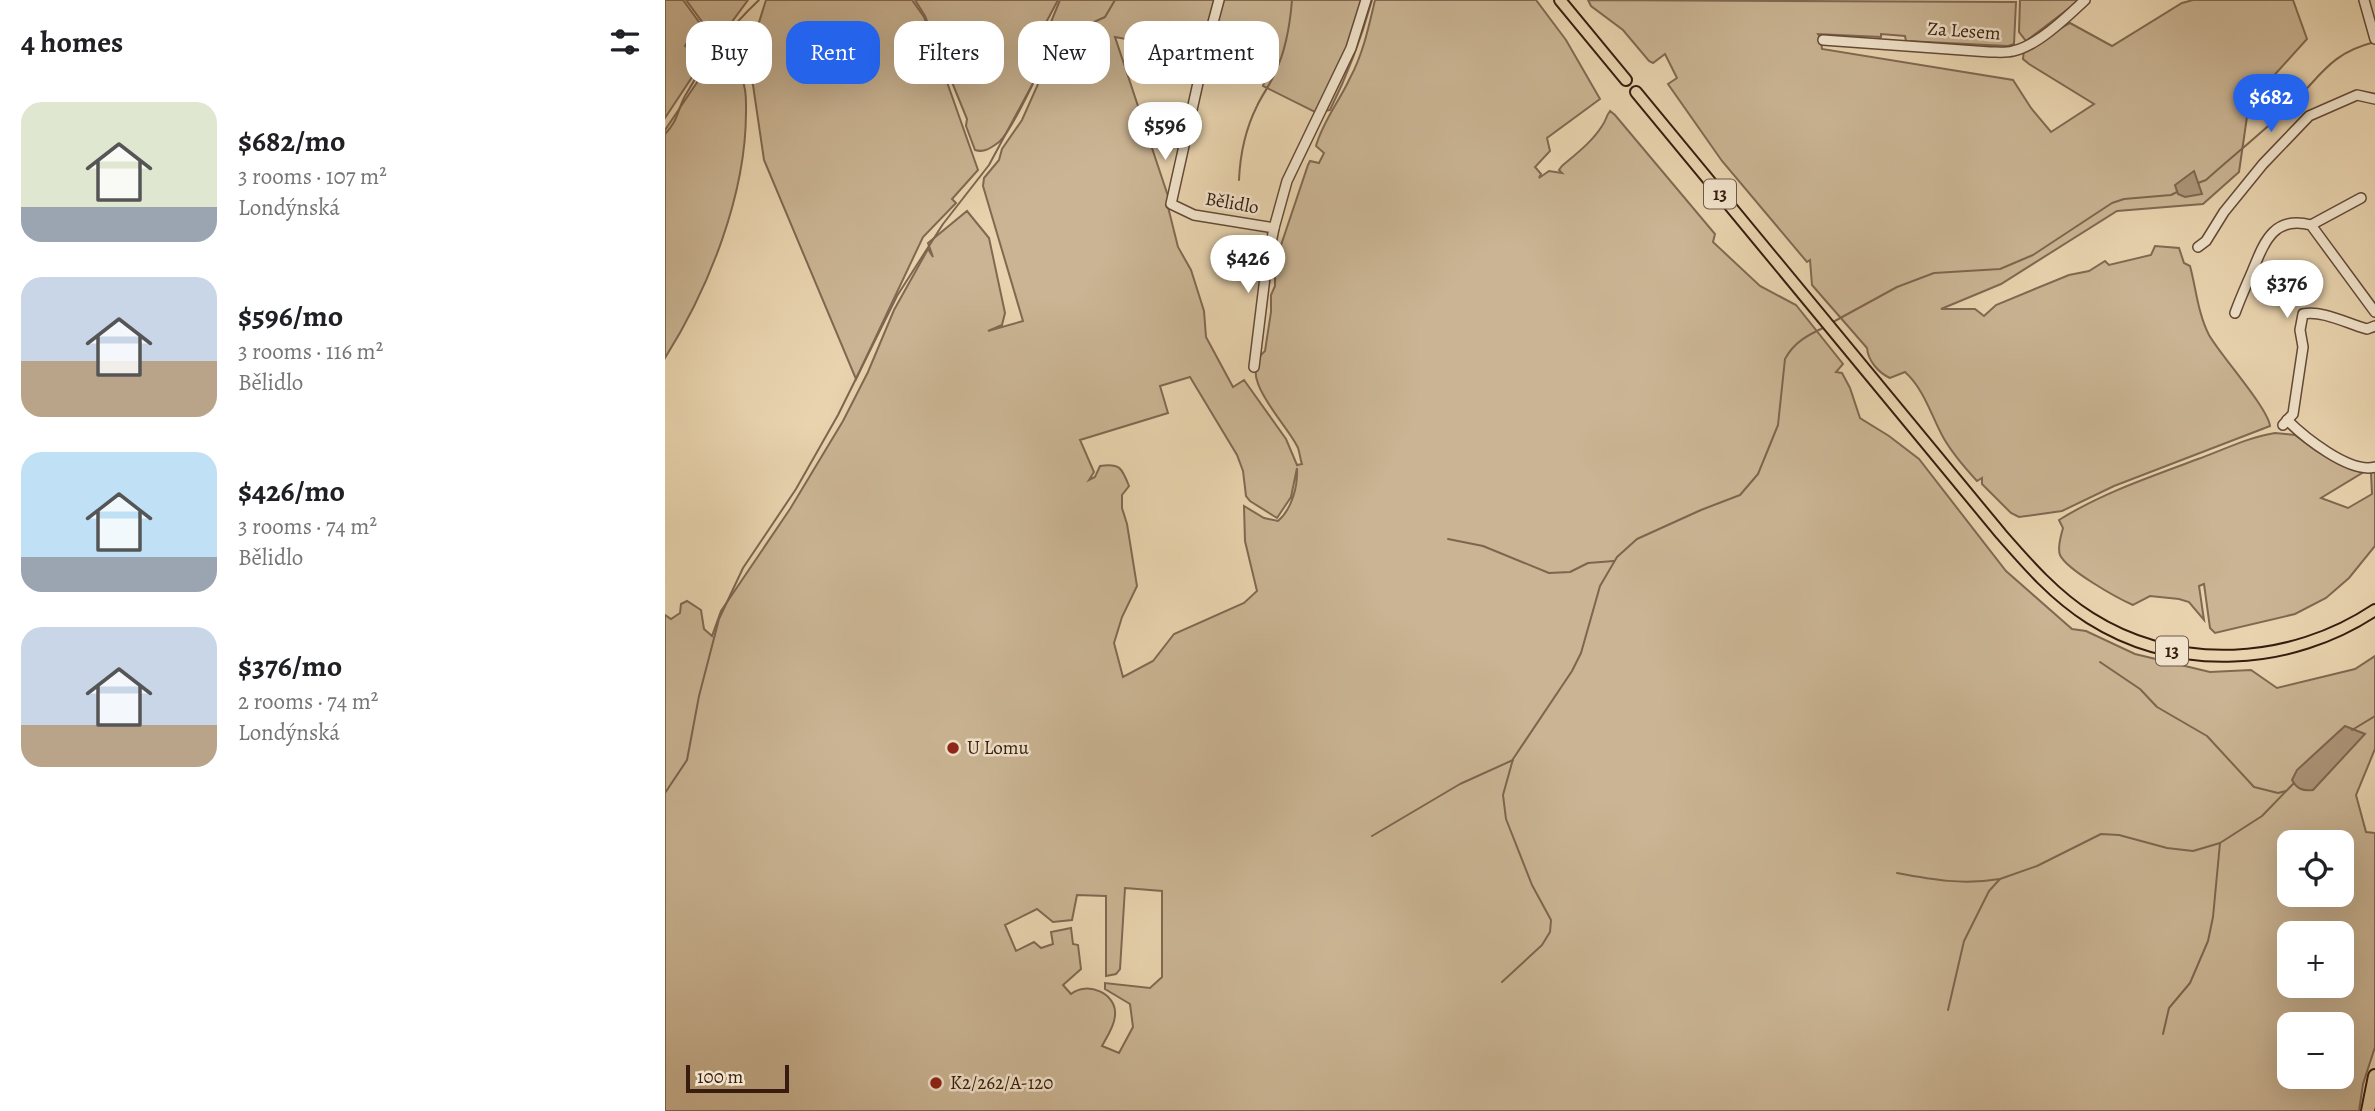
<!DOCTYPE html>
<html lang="en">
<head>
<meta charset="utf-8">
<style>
	:root { --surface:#fff; --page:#f6f6f6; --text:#202124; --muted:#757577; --accent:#2563eb }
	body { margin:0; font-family:Alegreya,serif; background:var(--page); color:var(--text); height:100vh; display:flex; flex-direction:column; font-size:26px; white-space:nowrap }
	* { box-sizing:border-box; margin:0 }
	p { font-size:23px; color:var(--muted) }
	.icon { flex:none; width:38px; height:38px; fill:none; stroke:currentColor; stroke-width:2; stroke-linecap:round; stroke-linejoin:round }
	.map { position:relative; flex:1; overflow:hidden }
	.drawer { display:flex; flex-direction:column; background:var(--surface); width:665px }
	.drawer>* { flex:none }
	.guide { position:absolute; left:21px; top:21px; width:665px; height:63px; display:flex; gap:14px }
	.fabs { position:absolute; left:1612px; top:830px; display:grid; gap:14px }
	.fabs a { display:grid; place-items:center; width:77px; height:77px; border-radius:14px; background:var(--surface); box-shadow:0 7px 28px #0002; font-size:35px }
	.scale { position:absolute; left:21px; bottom:18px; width:103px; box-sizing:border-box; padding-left:7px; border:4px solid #371c0f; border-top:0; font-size:19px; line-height:24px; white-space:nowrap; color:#371c0f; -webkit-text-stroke:5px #f0e2ca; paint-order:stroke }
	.price { position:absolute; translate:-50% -60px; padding:0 16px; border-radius:24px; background:#fff; color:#222; font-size:23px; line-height:46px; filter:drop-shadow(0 2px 4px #0008) }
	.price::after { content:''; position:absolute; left:50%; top:42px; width:21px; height:16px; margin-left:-10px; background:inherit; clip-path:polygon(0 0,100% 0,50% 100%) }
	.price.on { background:var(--accent); color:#fff }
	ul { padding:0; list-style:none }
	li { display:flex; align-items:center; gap:21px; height:175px; padding:0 21px }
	li span { display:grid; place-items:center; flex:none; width:196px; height:140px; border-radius:21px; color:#555 }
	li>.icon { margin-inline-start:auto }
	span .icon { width:84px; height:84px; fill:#fffc; stroke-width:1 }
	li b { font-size:30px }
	h2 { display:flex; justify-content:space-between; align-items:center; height:84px; padding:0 21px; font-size:30px }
	.tag { padding:0 24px; border-radius:21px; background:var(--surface); box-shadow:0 7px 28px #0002; font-size:24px; line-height:63px }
	.tag.on { background:var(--accent); color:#fff }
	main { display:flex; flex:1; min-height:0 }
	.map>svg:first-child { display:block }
	.green { fill:#cab493; stroke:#806851; stroke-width:2; fill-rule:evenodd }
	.water { fill:#ac9578; stroke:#7d654e; stroke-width:2 }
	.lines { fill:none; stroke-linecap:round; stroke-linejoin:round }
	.stream { stroke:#7d654e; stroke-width:2 }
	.minor-casing { stroke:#634a37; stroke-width:12 }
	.major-casing { stroke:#371c0f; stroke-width:14 }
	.highway-casing { stroke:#371c0f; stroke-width:16 }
	.minor { stroke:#f0e2ca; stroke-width:9 }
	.major { stroke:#e8d3ae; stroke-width:10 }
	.highway { stroke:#e8d3ae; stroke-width:12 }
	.poi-dot { fill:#8f2418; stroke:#f0e2ca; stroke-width:2.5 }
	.labels { text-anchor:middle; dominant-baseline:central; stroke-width:5; stroke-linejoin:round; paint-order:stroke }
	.shield { fill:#f0e2ca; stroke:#6e5747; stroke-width:2 }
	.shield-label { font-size:18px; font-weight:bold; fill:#371c0f }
	.street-label { font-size:19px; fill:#371c0f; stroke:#f0e2ca }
	.poi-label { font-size:19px; fill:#371c0f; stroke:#f0e2ca; text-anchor:start }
</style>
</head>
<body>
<main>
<section class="drawer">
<h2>4 homes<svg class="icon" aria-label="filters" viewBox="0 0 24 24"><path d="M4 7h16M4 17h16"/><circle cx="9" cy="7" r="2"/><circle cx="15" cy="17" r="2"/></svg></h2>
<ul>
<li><span style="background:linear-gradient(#dfe7d0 75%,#9aa5b1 0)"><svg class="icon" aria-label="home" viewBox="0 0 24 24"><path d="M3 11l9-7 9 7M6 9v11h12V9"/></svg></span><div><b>$682/mo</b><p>3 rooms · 107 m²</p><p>Londýnská</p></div></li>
<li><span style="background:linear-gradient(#c9d6e8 60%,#b9a48a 0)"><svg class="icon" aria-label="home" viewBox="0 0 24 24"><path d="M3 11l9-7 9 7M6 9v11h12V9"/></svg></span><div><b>$596/mo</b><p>3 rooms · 116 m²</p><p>Bělidlo</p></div></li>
<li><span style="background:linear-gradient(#bfe0f5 75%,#9aa5b1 0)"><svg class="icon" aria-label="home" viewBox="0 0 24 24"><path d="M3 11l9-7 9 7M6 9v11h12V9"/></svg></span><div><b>$426/mo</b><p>3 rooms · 74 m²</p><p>Bělidlo</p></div></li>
<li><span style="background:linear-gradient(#c9d6e8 70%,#b9a48a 0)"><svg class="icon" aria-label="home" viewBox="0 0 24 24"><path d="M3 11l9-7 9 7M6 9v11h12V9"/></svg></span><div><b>$376/mo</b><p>2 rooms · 74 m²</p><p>Londýnská</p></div></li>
</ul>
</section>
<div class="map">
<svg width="1710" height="1111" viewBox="0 0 1710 1111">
	<rect width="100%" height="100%" fill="#e8d3ae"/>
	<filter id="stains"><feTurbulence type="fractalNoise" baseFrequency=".00286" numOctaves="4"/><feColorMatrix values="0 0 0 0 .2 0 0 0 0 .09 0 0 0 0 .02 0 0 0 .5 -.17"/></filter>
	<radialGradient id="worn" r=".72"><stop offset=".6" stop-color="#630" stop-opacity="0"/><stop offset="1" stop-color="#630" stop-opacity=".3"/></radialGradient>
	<g class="green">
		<path d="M0,0H18L50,44L45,55L23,41L20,46L33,55L37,62L0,118Z"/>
		<path d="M21,0H83L52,42Z"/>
		<path d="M101,0H247L259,17L313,170L287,199L291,203L258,237L191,379L99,160L88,85L78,64V56L90,35Z"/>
		<path d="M250,0H393L376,32C377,40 381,45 380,53C377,68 345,133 334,142C326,148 319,153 310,150L301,126L302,119L260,16Z"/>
		<path d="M395,0H550L534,52L450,37L504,199L503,207L513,247L526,270L539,311L541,337L568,387L579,380L621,439L632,465L637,464C635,459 635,453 633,448C622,423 569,376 600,351L606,312V295L610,286V263L643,165L645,161L654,163L659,153L651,146C658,121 674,102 685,78C698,54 704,26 710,0H871L901,40L935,99L882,138L885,151L870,167L876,174L874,178L884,171L897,173L894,170L897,166C911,154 927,142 937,126C941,121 941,116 945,111L950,115L1050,234L1048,242L1095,286L1131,305L1178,364L1171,372L1177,373L1185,388L1195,418L1224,436L1254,459L1341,571L1407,629L1421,631L1470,654L1545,672L1586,670L1612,688L1690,669L1710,656V749L1691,795L1701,832L1710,833V1047L1698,1084L1694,1111H0V615L6,619L15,613L16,604L22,601L36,610L39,629L47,636L56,611L125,509L178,421L203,372L229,310L263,249L268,257L263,243L302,211L324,238L340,313L337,325L323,331L358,321L318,186L319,178L334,160L337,149L357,120L377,75L385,67L397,65L402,62L414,45L402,53L381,42V34ZM525,377L572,455L578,471L581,496L585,501L612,518L626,497L632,468C633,486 627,509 613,521L599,518L579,506L580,541L592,591L579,603L509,634L488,661L458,677L449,643L457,617L472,586L462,524L457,508V495L464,486C457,468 455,463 435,466L430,477L424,480L429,472L415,440L503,413L495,386ZM1624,842H1676V894H1624ZM460,888L497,891V977L485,988L440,983V989L465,1004L468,1027L454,1053L437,1046C442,1037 450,1025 450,1015C452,993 422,981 406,994L398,985L416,969L413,945L408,944L406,928L386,932L388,944L376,948L369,942L351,951L340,925L372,909L388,922L407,920L412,895L441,896V976L451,974L455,969ZM1624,933H1676V985H1624ZM1624,1024H1676V1076H1624Z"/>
		<path d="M559,0H707C696,39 683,74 665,110L652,113L598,86L603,69L543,51Z"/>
		<path d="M923,0L1351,2L1349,44L1343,46L1241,41L1240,36L1216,34V37L1153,34L1156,39L1157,49L1348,80L1366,108L1386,132L1429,104L1364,64L1358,59L1359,49L1405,23L1447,46L1517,3L1528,0H1628L1642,39L1584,103L1574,172L1538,204L1452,211L1336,284L1276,309H1310L1319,316L1331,305L1404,275L1424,271L1440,261L1444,265L1486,255L1490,246L1514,248L1519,263L1525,266C1531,288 1533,314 1544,335C1556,356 1603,408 1605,426L1449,486L1397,511L1354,517L1346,513L1317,484V478L1312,481C1300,468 1287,453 1278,437C1266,415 1259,389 1240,372L1225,378C1214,373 1203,361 1202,348L1147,285L1145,260L1142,262L1057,161L1003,84L1012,78L1000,54L988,63L984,61L958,30L926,6Z"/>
		<path d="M1355,0H1415L1361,41L1354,32Z"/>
		<path d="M45,63C55,64 71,71 77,80C82,89 81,102 81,112C81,195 44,288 0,358V130Z"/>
		<path d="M1610,433L1630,435L1648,448L1697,473L1656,498L1683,508L1707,494L1706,473L1710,471V546L1684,578L1661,598L1630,614L1550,633L1545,628L1539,584L1534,586L1539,620L1524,602L1514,599L1485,596L1468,605C1452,598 1402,570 1395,555C1392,547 1396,536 1398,528L1394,520C1437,493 1485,477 1533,459C1558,450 1584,437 1610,433Z"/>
	</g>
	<g class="water">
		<path d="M1529,171L1537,194L1520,197L1513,194L1510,185Z"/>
		<path d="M1680,726L1700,734L1648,790C1637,791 1632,789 1627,780L1632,770Z"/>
	</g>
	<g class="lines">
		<g class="stream">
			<path d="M0,134C13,121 12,111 20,96C40,61 65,27 94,0"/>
			<path d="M574,180C575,156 581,128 592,106C597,95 605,85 610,73C621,50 625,26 627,0"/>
			<path d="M1533,183L1541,180C1569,155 1599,131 1626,105C1656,76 1665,53 1710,42"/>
			<path d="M1168,322L1232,287L1269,273L1335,269L1368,255L1447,203L1459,199L1506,195L1512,192"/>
			<path d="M783,539L818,546L884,573L905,572L923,563L949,561"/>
			<path d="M1435,662L1475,689L1492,707L1542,736L1589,787L1613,793L1621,791"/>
			<path d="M1687,730L1710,716"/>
			<path d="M0,793L22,760L34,696L54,619L78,568L131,489L173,415L232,296L278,224L324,165L386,50L429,22L440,17L450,0"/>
			<path d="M707,836L795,784L848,760"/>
			<path d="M1232,873C1269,880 1298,885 1335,879"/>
			<path d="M837,982L877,945L885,932L886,920L867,885L841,819L838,795L848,759L907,671L916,653L935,586L952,557L972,539L1036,510L1075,495L1093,474L1113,425L1120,359C1129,342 1143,335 1160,327"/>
			<path d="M1283,1010L1299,941L1324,891L1335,879L1372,866L1436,834L1454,835L1502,848L1528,851L1555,843L1597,816L1629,783"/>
			<path d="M1498,1034L1504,1008L1525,983L1543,941L1548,917L1555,843"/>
		</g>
		<g class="minor-casing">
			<g id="minor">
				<path d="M554,0L539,56L506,204L529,215L609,228"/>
				<path d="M1699,0L1710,39"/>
				<path d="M1158,40L1325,52C1332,52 1341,53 1348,51C1371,47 1403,16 1420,0"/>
				<path d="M1646,225L1696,198"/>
				<path d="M1533,247L1541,241L1559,212L1598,164L1644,116L1692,95L1710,99"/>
				<path d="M1570,313C1575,299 1581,286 1587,272C1599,243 1608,215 1646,225L1710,312"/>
				<path d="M589,367L601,269L609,228L622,181L686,48L701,0"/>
				<path d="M1622,420C1639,437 1685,474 1710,467"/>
				<path d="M1618,425L1628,414L1638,347L1635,330L1638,314C1658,310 1683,324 1702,329L1710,326"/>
			</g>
		</g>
		<g class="major-casing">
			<g id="major">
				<path d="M895,0L961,80"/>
				<path d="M971,92L1336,534C1363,565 1390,596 1425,618C1512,673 1626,666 1710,610"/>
			</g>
		</g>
		<g class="highway-casing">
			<path id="highway" d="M1703,1111L1710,1076"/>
		</g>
		<use href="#minor" class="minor"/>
		<use href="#major" class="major"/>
		<use href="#highway" class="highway"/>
	</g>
	<g class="poi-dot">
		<circle cx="288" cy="748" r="7"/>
		<circle cx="271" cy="1083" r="7"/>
	</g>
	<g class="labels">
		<g class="shield">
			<rect x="1039" y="179.5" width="32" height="29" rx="5"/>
			<rect x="1491" y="636.5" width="32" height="29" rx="5"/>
		</g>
		<g class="shield-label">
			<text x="1055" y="194">13</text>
			<text x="1507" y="651">13</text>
		</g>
		<g class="street-label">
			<text transform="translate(1299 31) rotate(4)">Za Lesem</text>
			<text transform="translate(567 203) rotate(10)">Bělidlo</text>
		</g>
		<g class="poi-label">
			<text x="302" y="748">U Lomu</text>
			<text x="285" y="1083">K2/262/A-120</text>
		</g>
	</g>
	<rect width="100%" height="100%" filter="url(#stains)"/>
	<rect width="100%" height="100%" fill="url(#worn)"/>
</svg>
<div class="fabs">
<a><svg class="icon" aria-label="locate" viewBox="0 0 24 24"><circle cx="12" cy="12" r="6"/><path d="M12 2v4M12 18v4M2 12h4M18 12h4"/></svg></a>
<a>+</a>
<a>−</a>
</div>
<div class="scale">100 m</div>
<b class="price on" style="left:1606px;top:134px">$682</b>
<b class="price" style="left:500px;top:162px">$596</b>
<b class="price" style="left:583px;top:295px">$426</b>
<b class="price" style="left:1622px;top:320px">$376</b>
<div class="guide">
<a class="tag">Buy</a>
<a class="tag on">Rent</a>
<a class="tag">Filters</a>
<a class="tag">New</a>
<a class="tag">Apartment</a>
</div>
</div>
</main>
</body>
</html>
